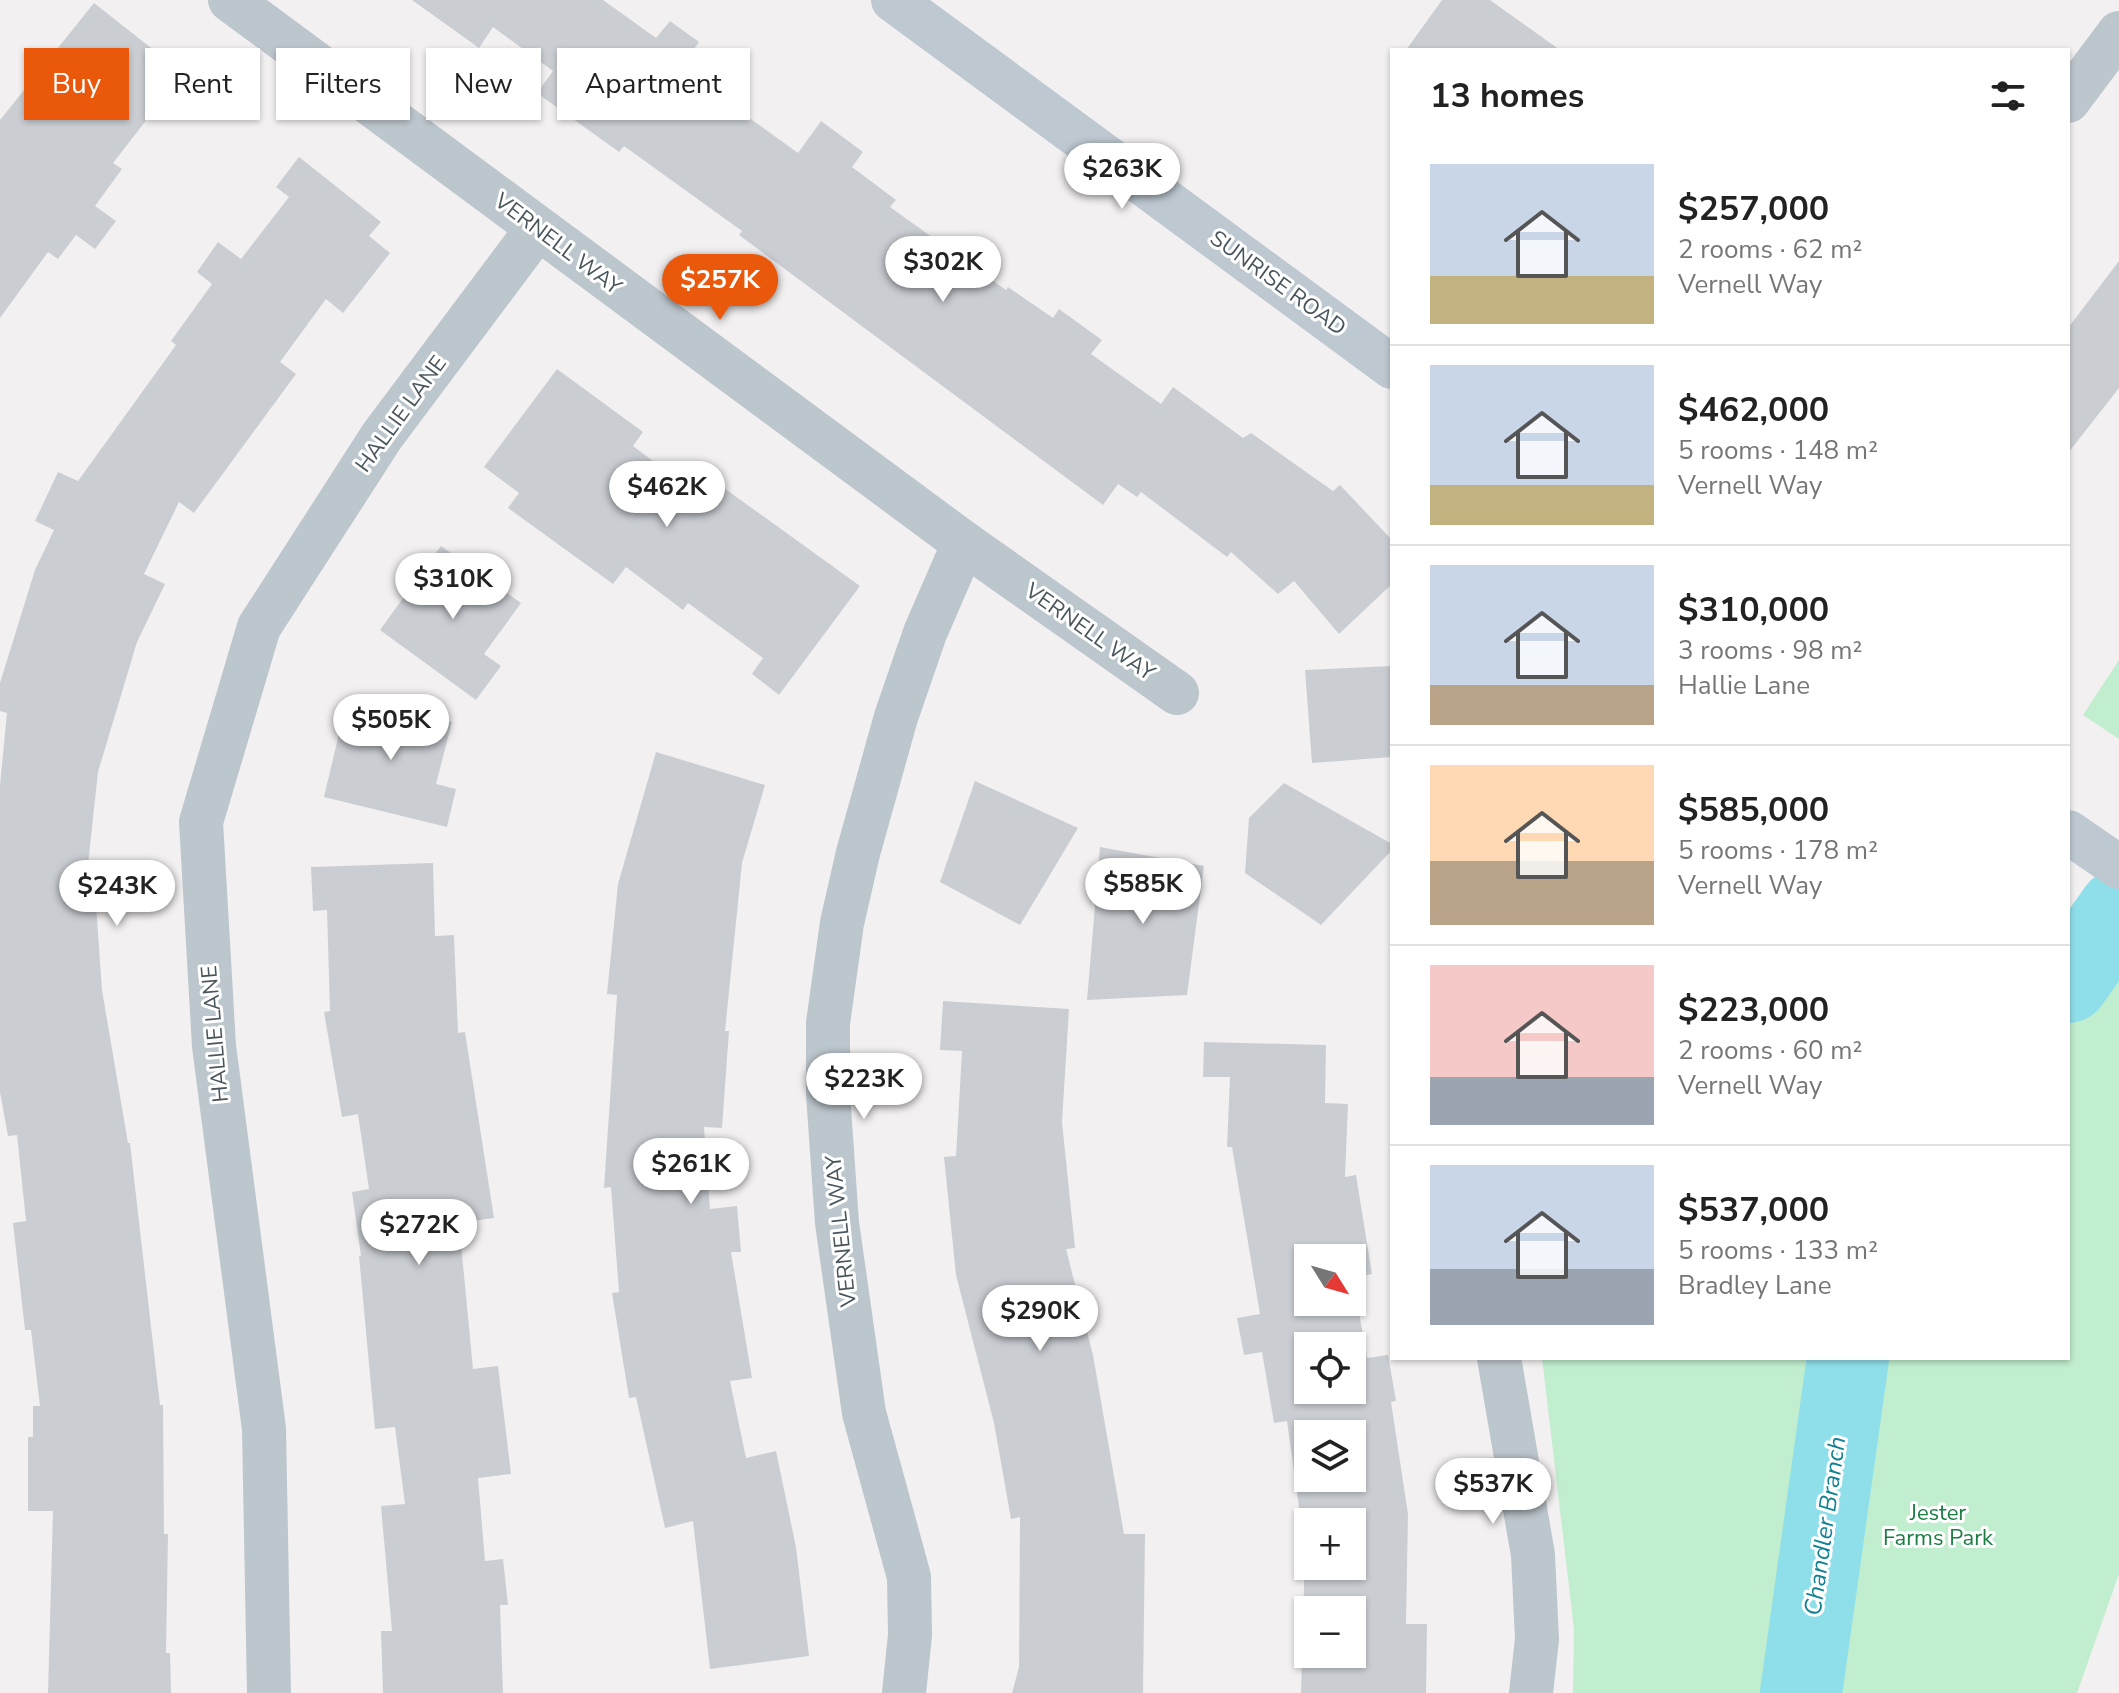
<!DOCTYPE html>
<html lang="en">
<head>
<meta charset="utf-8">
<style>
	:root { --surface:#fff; --page:#f2f2f2; --text:#222; --muted:#767676; --line:#e0e0e0; --accent:#ea580c }
	body { margin:0; font-family:"Nunito Sans",sans-serif; background:var(--page); color:var(--text); height:100vh; display:flex; flex-direction:column; font-size:30px; white-space:nowrap }
	* { box-sizing:border-box; margin:0 }
	p { font-size:26px; color:var(--muted) }
	.icon { flex:none; width:44px; height:44px; fill:none; stroke:currentColor; stroke-width:2; stroke-linecap:round; stroke-linejoin:round }
	.map { position:relative; flex:1; overflow:hidden }
	.sheet { position:absolute; left:1390px; top:48px; width:680px; height:1312px; display:flex; flex-direction:column; background:var(--surface); border-radius:0px; box-shadow:0 2px 6px #0004 }
	.sheet>* { flex:none }
	.banner { position:absolute; left:24px; top:48px; width:760px; height:72px; display:flex; gap:16px }
	.needle { width:52px; rotate:127deg }
	.tools { position:absolute; left:1294px; top:1244px; display:grid; gap:16px }
	.tools a { display:grid; place-items:center; width:72px; height:72px; border-radius:0px; background:var(--surface); box-shadow:0 2px 6px #0004; font-size:40px }
	.price { position:absolute; translate:-50% -68px; padding:0 18px; border-radius:28px; background:#fff; color:#222; font-size:26px; line-height:52px; filter:drop-shadow(0 2px 4px #0008) }
	.price::after { content:''; position:absolute; left:50%; top:48px; width:24px; height:18px; margin-left:-12px; background:inherit; clip-path:polygon(0 0,100% 0,50% 100%) }
	.price.active { background:var(--accent); color:#fff }
	ul { padding:0; list-style:none }
	li { display:flex; align-items:center; gap:24px; height:200px; padding:0 40px }
	li+li { border-top:2px solid var(--line) }
	li span { display:grid; place-items:center; flex:none; width:224px; height:160px; border-radius:0px; color:#555 }
	li>.icon { margin-inline-start:auto }
	span .icon { width:96px; height:96px; fill:#fffc; stroke-width:1 }
	li b { font-size:34px }
	h2 { display:flex; justify-content:space-between; align-items:center; height:96px; padding:0 40px; font-size:34px }
	.pill { padding:0 28px; border-radius:0px; background:var(--surface); box-shadow:0 2px 6px #0004; font-size:28px; line-height:72px }
	.pill.active { background:var(--accent); color:#fff }
	.map>svg:first-child { display:block }
	.green { fill:#c0eece }
	.lines { fill:none; stroke-linecap:round; stroke-linejoin:round }
	.river { stroke:#8fdfea; stroke-width:82 }
	.building { fill:#caced3; fill-rule:evenodd }
	.minor { stroke:#bcc6cd; stroke-width:44 }
	.secondary { stroke:#bdc8d1; stroke-width:44 }
	.labels { text-anchor:middle; dominant-baseline:central; stroke-width:6; stroke-linejoin:round; paint-order:stroke }
	.street-label { font-size:22px; fill:#49555d; stroke:#fff }
	.park-label { font-size:22px; fill:#1a7e43; stroke:#fff }
	.water-label { font-size:24px; font-style:italic; fill:#108292; stroke:#fff }
</style>
</head>
<body>
<div class="map">
<svg width="2119" height="1693" viewBox="0 0 2119 1693">
	<rect width="100%" height="100%" fill="#f3f0f1"/>
	<g class="green">
		<path d="M2119,660V739L2083,715Z"/>
		<path d="M2068,920L2119,957V1574L2077,1693H1573L1574,1629L1542,1358H2068Z"/>
	</g>
	<g class="lines">
		<g class="river">
			<path d="M2068,982L2119,910"/>
			<path d="M1801,1693L1848,1358"/>
		</g>
	</g>
	<g class="building">
		<path d="M412,0H603L656,38L670,21L699,42L680,68L798,153L821,121L863,152L852,167L896,200L890,207L1006,290L1008,287L1053,318L1059,309L1102,340L1091,354L1161,404L1173,387L1243,438L1251,433L1333,491L1340,485L1392,540V584L1339,634L1294,581L1278,594L1231,552L1227,557L1141,492L1137,497L1118,484L1103,505L739,235L742,231L624,146L619,152L537,93L553,71L493,27L479,48Z"/>
		<path d="M1442,0H1490L1560,50H1406Z"/>
		<path d="M94,3L183,73L113,163L122,169L95,206L116,221L95,249L76,235L58,259L48,252L0,318V120Z"/>
		<path d="M299,157L381,222L369,236L390,253L343,313L326,299L280,362L296,374L194,513L179,502L144,574L165,584L137,642L98,772L85,892L95,891L102,990L128,1143H130L160,1405H163L164,1534H168L166,1653H170L171,1693H48L53,1511H28V1437H33V1406H40L31,1330H25L13,1223L26,1221L17,1135L8,1136L0,1092V785L7,713L0,711V683L35,570L54,530L35,521L58,472L78,481L176,345L171,341L212,284L197,272L218,242L241,259L289,197L276,187Z"/>
		<path d="M2119,261V388L2068,453V328Z"/>
		<path d="M557,369L643,432L633,446L693,491L706,475L860,586L779,695L752,674L763,658L688,603L683,610L626,567L613,584L508,508L519,493L484,467Z"/>
		<path d="M441,546L521,603L484,654L501,666L476,700L380,630Z"/>
		<path d="M1392,666V757L1312,763L1305,670Z"/>
		<path d="M348,696L452,722L436,784L456,789L447,827L324,797Z"/>
		<path d="M656,752L765,785L742,863L725,1031H729L722,1128L704,1127L710,1209L737,1206L741,1252H731L752,1378L730,1381L746,1458L776,1451L796,1547L809,1656L710,1669L693,1521L665,1528L636,1397L629,1398L612,1293L619,1292L611,1187L604,1188L617,995L607,994L618,884Z"/>
		<path d="M975,781L1078,828L1020,925L940,882Z"/>
		<path d="M1284,783L1392,844V850L1321,925L1245,873L1249,818Z"/>
		<path d="M1100,847L1204,866L1187,995L1087,1000Z"/>
		<path d="M433,863L435,936L454,935L458,1033L465,1032L494,1218L459,1223L473,1369L498,1366L511,1474L478,1478L485,1561L503,1559L508,1605H500L503,1693H383L381,1631H392L381,1506L405,1504L395,1427L375,1429L359,1256H361L352,1192L369,1189L358,1114L342,1117L324,1012L330,1011L327,910L313,911L311,867Z"/>
		<path d="M943,1001L1069,1009L1062,1122L1075,1248L1066,1249L1093,1355L1124,1534H1145L1143,1693H1012L1019,1667L1020,1517L1011,1519L994,1423L956,1275L944,1157L956,1156L962,1051L940,1050Z"/>
		<path d="M1204,1042L1326,1045L1325,1103L1348,1104L1345,1177L1356,1175L1372,1274L1353,1278L1367,1358L1388,1355L1396,1401L1391,1402L1408,1514L1406,1624H1427L1426,1693H1301L1305,1550L1287,1421L1274,1423L1262,1352L1244,1355L1237,1318L1260,1314L1232,1147H1227L1230,1077H1203ZM1308,1258H1352V1302H1308ZM1308,1346H1352V1390H1308ZM1308,1434H1352V1478H1308ZM1308,1522H1352V1566H1308ZM1308,1610H1352V1654H1308Z"/>
	</g>
	<g class="lines">
		<g class="minor">
			<path d="M230,0L964,543L1177,693"/>
			<path d="M2068,101L2119,33"/>
			<path d="M1499,1358L1533,1555L1537,1639L1531,1693"/>
			<path d="M269,1693L264,1429L214,1046L201,822L259,627L382,436L537,229"/>
			<path d="M904,1693L910,1635L909,1577L864,1413L837,1223L828,1094V1023L842,923L858,853L896,717L925,633L964,543"/>
		</g>
		<g class="secondary">
			<path d="M893,0L1392,367"/>
			<path d="M2068,832L2119,867"/>
		</g>
	</g>
	<g class="labels">
		<g class="street-label">
			<text transform="translate(558 244) rotate(37)">VERNELL WAY</text>
			<text transform="translate(1278 283) rotate(36)">SUNRISE ROAD</text>
			<text transform="translate(401 414) rotate(-54)">HALLIE LANE</text>
			<text transform="translate(1090 632) rotate(35)">VERNELL WAY</text>
			<text transform="translate(215 1034) rotate(-95)">HALLIE LANE</text>
			<text transform="translate(841 1231) rotate(-96)">VERNELL WAY</text>
		</g>
		<g class="park-label">
			<text x="1938" y="1513">Jester<tspan x="1938" dy="25">Farms Park</tspan></text>
		</g>
		<g class="water-label">
			<text transform="translate(1825 1526) rotate(-82)">Chandler Branch</text>
		</g>
	</g>
</svg>
<div class="tools">
<a><svg class="needle" viewBox="-14 -14 28 28"><path d="M0-13l5 13h-10z" fill="#e53935"/><path d="M0 13l5-13h-10z" fill="#767676"/></svg></a>
<a><svg class="icon" aria-label="locate" viewBox="0 0 24 24"><circle cx="12" cy="12" r="6"/><path d="M12 2v4M12 18v4M2 12h4M18 12h4"/></svg></a>
<a><svg class="icon" aria-label="layers" viewBox="0 0 24 24"><path d="M12 4l9 5-9 5-9-5zM3 14l9 5 9-5"/></svg></a>
<a>+</a>
<a>−</a>
</div>
<b class="price" style="left:1122px;top:211px">$263K</b>
<b class="price" style="left:943px;top:304px">$302K</b>
<b class="price active" style="left:720px;top:322px">$257K</b>
<b class="price" style="left:667px;top:529px">$462K</b>
<b class="price" style="left:453px;top:621px">$310K</b>
<b class="price" style="left:391px;top:762px">$505K</b>
<b class="price" style="left:1143px;top:926px">$585K</b>
<b class="price" style="left:117px;top:928px">$243K</b>
<b class="price" style="left:864px;top:1121px">$223K</b>
<b class="price" style="left:691px;top:1206px">$261K</b>
<b class="price" style="left:419px;top:1267px">$272K</b>
<b class="price" style="left:1040px;top:1353px">$290K</b>
<b class="price" style="left:1493px;top:1526px">$537K</b>
<div class="banner">
<a class="pill active">Buy</a>
<a class="pill">Rent</a>
<a class="pill">Filters</a>
<a class="pill">New</a>
<a class="pill">Apartment</a>
</div>
<section class="sheet">
<h2>13 homes<svg class="icon" aria-label="filters" viewBox="0 0 24 24"><path d="M4 7h16M4 17h16"/><circle cx="9" cy="7" r="2"/><circle cx="15" cy="17" r="2"/></svg></h2>
<ul>
<li><span style="background:linear-gradient(#c9d6e8 70%,#c2b280 0)"><svg class="icon" aria-label="home" viewBox="0 0 24 24"><path d="M3 11l9-7 9 7M6 9v11h12V9"/></svg></span><div><b>$257,000</b><p>2 rooms · 62 m²</p><p>Vernell Way</p></div></li>
<li><span style="background:linear-gradient(#c9d6e8 75%,#c2b280 0)"><svg class="icon" aria-label="home" viewBox="0 0 24 24"><path d="M3 11l9-7 9 7M6 9v11h12V9"/></svg></span><div><b>$462,000</b><p>5 rooms · 148 m²</p><p>Vernell Way</p></div></li>
<li><span style="background:linear-gradient(#c9d6e8 75%,#b9a48a 0)"><svg class="icon" aria-label="home" viewBox="0 0 24 24"><path d="M3 11l9-7 9 7M6 9v11h12V9"/></svg></span><div><b>$310,000</b><p>3 rooms · 98 m²</p><p>Hallie Lane</p></div></li>
<li><span style="background:linear-gradient(#ffd9b3 60%,#b9a48a 0)"><svg class="icon" aria-label="home" viewBox="0 0 24 24"><path d="M3 11l9-7 9 7M6 9v11h12V9"/></svg></span><div><b>$585,000</b><p>5 rooms · 178 m²</p><p>Vernell Way</p></div></li>
<li><span style="background:linear-gradient(#f6c9c9 70%,#9aa5b1 0)"><svg class="icon" aria-label="home" viewBox="0 0 24 24"><path d="M3 11l9-7 9 7M6 9v11h12V9"/></svg></span><div><b>$223,000</b><p>2 rooms · 60 m²</p><p>Vernell Way</p></div></li>
<li><span style="background:linear-gradient(#c9d6e8 65%,#9aa5b1 0)"><svg class="icon" aria-label="home" viewBox="0 0 24 24"><path d="M3 11l9-7 9 7M6 9v11h12V9"/></svg></span><div><b>$537,000</b><p>5 rooms · 133 m²</p><p>Bradley Lane</p></div></li>
</ul>
</section>
</div>
</body>
</html>
